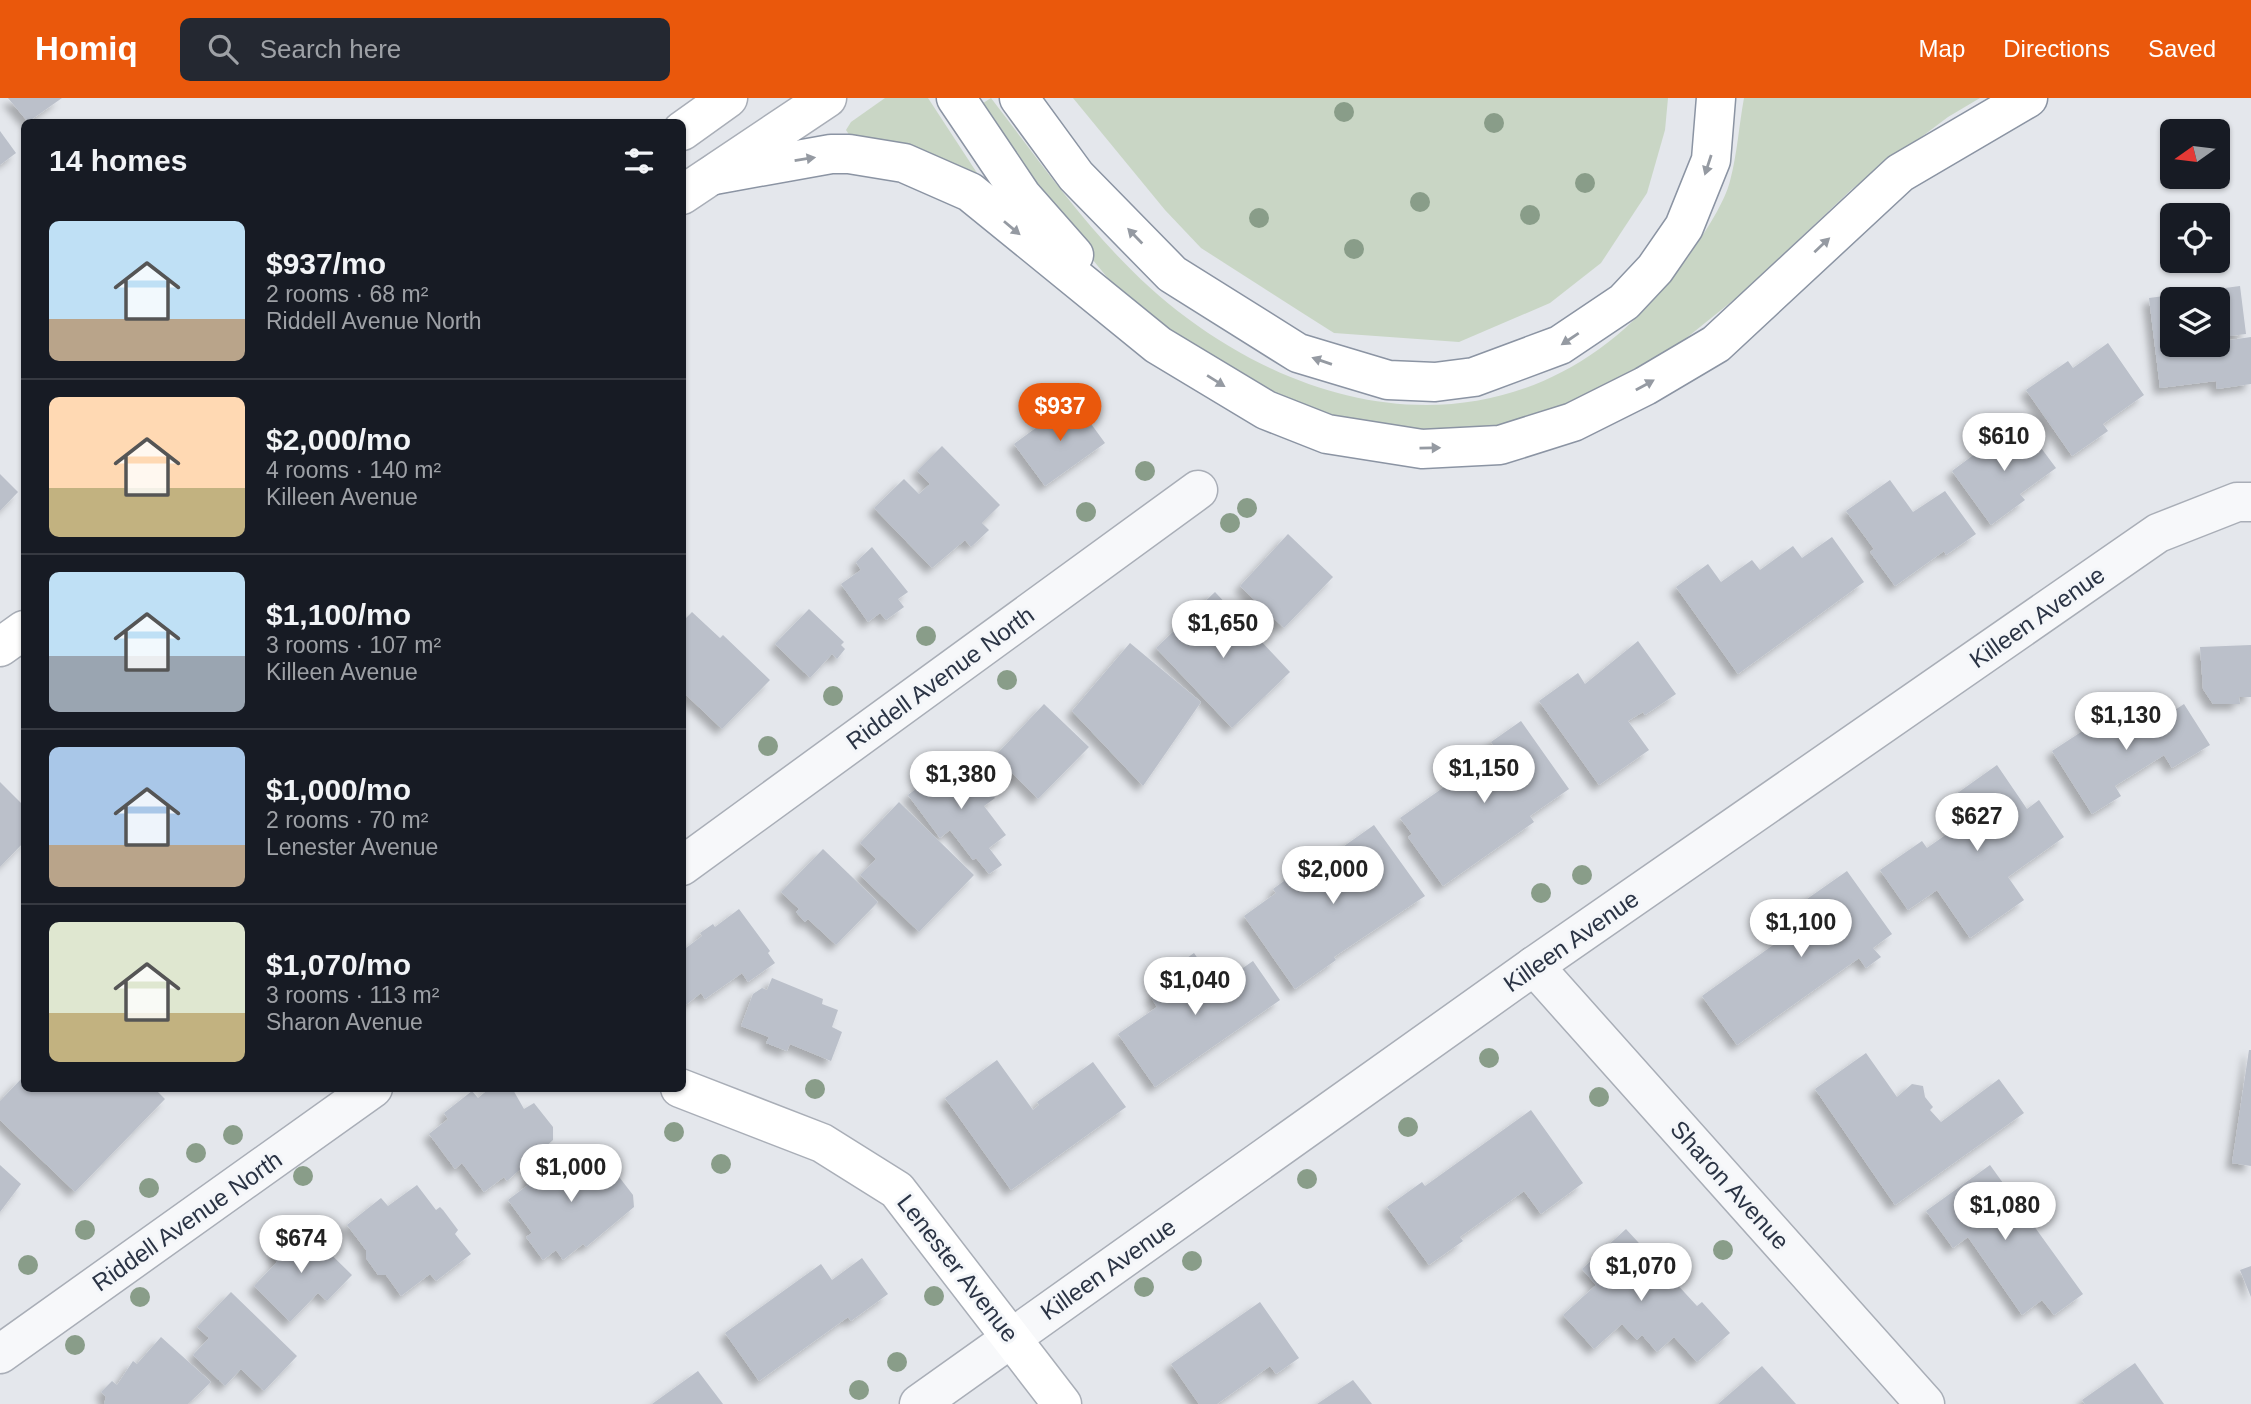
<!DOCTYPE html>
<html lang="en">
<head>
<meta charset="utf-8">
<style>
	:root { --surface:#171b24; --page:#242831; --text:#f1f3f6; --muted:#9ea1a6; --line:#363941; --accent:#ea580c }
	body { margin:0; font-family:Helvetica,sans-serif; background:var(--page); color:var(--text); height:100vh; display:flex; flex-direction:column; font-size:26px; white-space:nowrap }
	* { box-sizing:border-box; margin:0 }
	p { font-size:23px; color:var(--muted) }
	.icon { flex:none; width:38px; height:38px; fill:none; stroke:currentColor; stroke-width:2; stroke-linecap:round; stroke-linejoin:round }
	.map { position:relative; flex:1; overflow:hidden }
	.side { position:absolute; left:21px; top:21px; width:665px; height:973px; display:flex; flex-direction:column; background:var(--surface); border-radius:10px; box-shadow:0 2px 5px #0004 }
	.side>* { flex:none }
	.needle { width:46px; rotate:256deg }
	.tools { position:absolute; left:2160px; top:21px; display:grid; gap:14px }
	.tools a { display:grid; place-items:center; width:70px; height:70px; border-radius:10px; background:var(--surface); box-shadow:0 2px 5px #0004; font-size:35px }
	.price { position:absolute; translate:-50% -60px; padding:0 16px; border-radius:24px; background:#fff; color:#222; font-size:23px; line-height:46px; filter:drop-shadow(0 2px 4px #0008) }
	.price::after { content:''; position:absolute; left:50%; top:42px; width:21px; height:16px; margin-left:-10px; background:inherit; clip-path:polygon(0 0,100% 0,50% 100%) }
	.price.current { background:var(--accent); color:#fff }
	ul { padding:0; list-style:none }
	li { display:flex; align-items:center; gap:21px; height:175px; padding:0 28px }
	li+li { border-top:2px solid var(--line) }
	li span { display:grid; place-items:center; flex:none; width:196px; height:140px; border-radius:10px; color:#555 }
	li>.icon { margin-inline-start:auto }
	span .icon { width:84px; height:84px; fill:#fffc; stroke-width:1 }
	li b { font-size:30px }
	h2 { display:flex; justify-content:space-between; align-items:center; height:84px; padding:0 28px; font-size:30px }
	header { display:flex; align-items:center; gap:42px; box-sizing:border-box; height:98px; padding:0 35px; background:var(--accent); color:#fff }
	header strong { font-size:33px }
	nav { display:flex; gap:38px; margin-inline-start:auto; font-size:24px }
	.search { width:490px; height:63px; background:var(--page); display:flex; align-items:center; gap:18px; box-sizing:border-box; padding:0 24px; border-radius:10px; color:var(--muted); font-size:26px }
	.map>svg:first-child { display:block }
	.green { fill:#c9d6c5 }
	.building { fill:#bbc0ca; fill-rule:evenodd; filter:url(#shadow) }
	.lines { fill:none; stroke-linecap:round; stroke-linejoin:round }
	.street-casing { stroke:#a9aeb7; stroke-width:41 }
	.secondary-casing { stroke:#a9aeb7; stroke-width:41 }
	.highway-casing { stroke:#8b94a3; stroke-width:41 }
	.street { stroke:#f7f8fa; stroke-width:38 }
	.secondary { stroke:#fff; stroke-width:38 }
	.highway { stroke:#fff; stroke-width:38 }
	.tree { fill:#899d89 }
	.oneway { fill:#959aa2 }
	.labels { text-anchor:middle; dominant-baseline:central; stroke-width:6; stroke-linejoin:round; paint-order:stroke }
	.street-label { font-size:24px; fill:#2b3445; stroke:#f4f6f9 }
</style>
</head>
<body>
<header>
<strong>Homiq</strong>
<div class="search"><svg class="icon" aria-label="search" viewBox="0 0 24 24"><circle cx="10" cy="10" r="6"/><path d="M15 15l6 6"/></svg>Search here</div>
<nav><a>Map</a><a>Directions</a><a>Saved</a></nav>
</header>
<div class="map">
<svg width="2251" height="1306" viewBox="0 0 2251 1306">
	<defs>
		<filter id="shadow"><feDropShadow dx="-6" dy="6" stdDeviation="3.5" flood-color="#0004"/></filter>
	</defs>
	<rect width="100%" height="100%" fill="#e4e7ec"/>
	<g class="green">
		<path d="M885,0H928L979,78L855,46L846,32L851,24Z"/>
		<path d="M991,0C1051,78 1107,161 1187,220C1343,336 1537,347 1667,186C1686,163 1723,112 1730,83C1737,57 1739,27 1744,0H1980L1948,19L1852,91L1741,196L1659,262L1534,322L1445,337L1309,313L1199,254L1120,195L1051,111L980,7Z"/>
		<path d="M1073,0H1668L1665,32L1647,95L1601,165L1550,205L1459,244L1334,235L1304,216L1201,150L1165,112Z"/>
	</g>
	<g class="building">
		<path d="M8,0H62L28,24Z"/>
		<path d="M0,33L16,55L0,67Z"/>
		<path d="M2240,188L2246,236L2230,238V242L2251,239V286L2217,291L2216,283L2160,290L2149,200ZM2172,201H2217V247H2172Z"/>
		<path d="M2108,245L2144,297L2103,326L2108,333L2072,358L2026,292L2068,263L2073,270Z"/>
		<path d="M1074,303L1081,313L1085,311L1092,321L1089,323L1105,345L1045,388L1014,346L1052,318L1050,316L1057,311L1059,313Z"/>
		<path d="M2024,327L2056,370L2020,396L2025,402L1991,427L1952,373L1999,338L2002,343Z"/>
		<path d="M942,348L1000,407L982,425L989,432L971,449L965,442L932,470L874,410L904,381L919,396L930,386L917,373Z"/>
		<path d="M0,376L18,394L0,413Z"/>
		<path d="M1890,382L1913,414L1945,393L1976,436L1946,457L1944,453L1895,488L1870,454L1874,451L1846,413Z"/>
		<path d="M1288,436L1333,479L1284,530L1240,488Z"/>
		<path d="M1832,439L1864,484L1738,576L1676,489L1708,466L1721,484L1752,462L1760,472L1793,448L1802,460Z"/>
		<path d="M872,449L908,494L898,501L904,509L886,522L880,515L868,524L841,486L861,472L856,464Z"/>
		<path d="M1215,494L1290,574L1232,630L1156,550Z"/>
		<path d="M809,511L844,544L841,547L845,551L837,561L832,556L810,580L775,546Z"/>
		<path d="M692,514L720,540L723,537L770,582L722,631L682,593V524Z"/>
		<path d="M1638,543L1676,596L1645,617L1643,614L1628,623L1649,652L1599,687L1539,603L1578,575L1585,586Z"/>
		<path d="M1130,545L1201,604L1143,688L1072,613Z"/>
		<path d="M2251,547V599H2239L2240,606H2213L2203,591L2200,549Z"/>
		<path d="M1044,606L1089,649L1038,701L995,658Z"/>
		<path d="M2184,606L2210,647L2172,670L2164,657L2115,688L2121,698L2092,716L2052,653L2101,621L2105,627L2133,610L2146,631Z"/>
		<path d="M1521,623L1569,691L1530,718L1534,724L1443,788L1408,739L1412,736L1400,720L1497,652L1491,644Z"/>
		<path d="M965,660L995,700L984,708L1006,737L989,750L1002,767L989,776L976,760L973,762L950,732L940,740L908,697L941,672L944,676Z"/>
		<path d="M1997,667L2027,711L2039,702L2064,739L2008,779L2024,802L1970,840L1937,792L1908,812L1880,772L1922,743L1927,750L1957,729L1942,706Z"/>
		<path d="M0,684L24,708V744L0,769Z"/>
		<path d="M899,704L974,777L919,834L860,777L876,761L860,745Z"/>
		<path d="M1374,727L1425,798L1334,859L1336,862L1295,891L1244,818L1276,795L1273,791L1316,760L1320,765Z"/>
		<path d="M823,751L878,804L836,847L808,821L805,824L796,814L799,811L781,794Z"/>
		<path d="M1847,773L1892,836L1873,850L1881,859L1866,870L1859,860L1737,947L1702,898L1808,822L1797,808Z"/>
		<path d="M739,811L770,853L768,855L775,865L748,884L742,875L705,901L701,895L682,910V853L702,838L700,835L713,826L715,829Z"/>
		<path d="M1194,855L1217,888L1253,863L1280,902L1155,989L1118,936L1157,909L1150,898L1174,881L1168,873Z"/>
		<path d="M772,880L823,901L822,906L838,912L832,929L842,934L831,963L790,946L787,953L766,945L769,939L741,928L753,896L762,890L767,892Z"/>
		<path d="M2249,952H2251V1068L2232,1065Z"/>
		<path d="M1866,955L1897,999L1912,986L1923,988L1925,999L1933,1009L1930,1012L1941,1024L1999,981L2024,1015L1895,1107L1815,991Z"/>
		<path d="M997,962L1033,1012L1039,1007L1037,1004L1093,964L1126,1009L1011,1092L945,1000Z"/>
		<path d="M24,978V990H154L165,1001L75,1094L0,1022V1003Z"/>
		<path d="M490,990H512L524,1011L534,1005L553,1029V1042L507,1083L504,1079L484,1094L462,1065L455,1071L429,1036L448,1021L444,1015L472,993L478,1000Z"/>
		<path d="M1531,1012L1583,1085L1541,1116L1524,1093L1460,1139L1463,1143L1429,1167L1387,1109L1422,1084L1425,1088Z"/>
		<path d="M579,1049L582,1054H589L605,1076L613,1071L633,1097L634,1109L586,1149L583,1146L563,1162L556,1152L543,1162L526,1139L532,1135L508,1102L528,1087L525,1083L551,1065L554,1069Z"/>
		<path d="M0,1067L21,1086L0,1114Z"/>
		<path d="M1990,1067L2083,1196L2054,1217L2042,1202L2022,1217L1968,1139L1953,1150L1926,1113Z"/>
		<path d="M417,1087L436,1112L440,1109L443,1112L458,1132L455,1136L471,1156L436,1183L430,1176L401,1198L386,1177H378L366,1160V1152L347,1127L381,1100L388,1108Z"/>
		<path d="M302,1128L352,1177L327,1203L318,1195L290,1224L254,1188L277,1164L272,1159Z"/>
		<path d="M1626,1131L1697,1208L1702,1204L1730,1235L1697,1264L1674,1239L1657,1254L1642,1237L1637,1242L1622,1226L1594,1251L1563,1217L1596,1187L1582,1171Z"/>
		<path d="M862,1160L888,1196L851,1223L848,1219L759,1283L725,1235L821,1166L832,1182Z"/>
		<path d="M2251,1168V1199L2240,1172Z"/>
		<path d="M231,1194L297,1258L264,1293L241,1271L225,1288L193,1257L209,1240L197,1229Z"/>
		<path d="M1260,1204L1299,1260L1276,1276L1270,1268L1217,1306H1199L1171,1266Z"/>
		<path d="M161,1239L211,1284L188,1306H104L106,1299L101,1294L112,1283L117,1287L133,1263L137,1266Z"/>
		<path d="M2135,1265L2164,1306H2085L2082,1302Z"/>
		<path d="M1762,1268L1796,1306H1718Z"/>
		<path d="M698,1273L723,1306H652Z"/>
		<path d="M1353,1282L1372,1306H1317Z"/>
	</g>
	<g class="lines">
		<g class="street-casing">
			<g id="street">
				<path d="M682,768L1198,392"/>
				<path d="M1534,868L1925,1306"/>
				<path d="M0,1256L373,990"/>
				<path d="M919,1306L1534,868L2158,435L2237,404H2251"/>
			</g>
		</g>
		<g class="secondary-casing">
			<g id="secondary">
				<path d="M682,33L728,0"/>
				<path d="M682,97L827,0"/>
				<path d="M0,549L24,532"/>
				<path d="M680,990L822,1045L897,1092L1062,1306"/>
			</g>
		</g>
		<g class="highway-casing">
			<g id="highway">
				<path d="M956,0L1022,98L1074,157"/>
				<path d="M1019,0L1076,78L1172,176L1298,255L1388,282L1435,284L1474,279L1560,247L1624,204L1655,171L1684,129L1711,62L1716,0"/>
				<path d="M714,77L831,56H849L904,65L970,94L1158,247L1266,312L1327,336L1422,351L1500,347L1573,324L1645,288L1716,246L1900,75L2028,0"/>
			</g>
		</g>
		<use href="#street" class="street"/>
		<use href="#secondary" class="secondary"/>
		<use href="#highway" class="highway"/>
	</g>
	<g class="tree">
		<circle cx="1344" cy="14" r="10"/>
		<circle cx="1494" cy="25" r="10"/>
		<circle cx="1585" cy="85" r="10"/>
		<circle cx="1420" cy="104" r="10"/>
		<circle cx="1530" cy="117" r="10"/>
		<circle cx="1259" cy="120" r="10"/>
		<circle cx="1354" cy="151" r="10"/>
		<circle cx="1145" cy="373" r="10"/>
		<circle cx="1247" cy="410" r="10"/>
		<circle cx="1086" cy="414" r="10"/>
		<circle cx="1230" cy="425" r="10"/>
		<circle cx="926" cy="538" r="10"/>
		<circle cx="1007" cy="582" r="10"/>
		<circle cx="833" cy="598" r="10"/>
		<circle cx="768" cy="648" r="10"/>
		<circle cx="1582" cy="777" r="10"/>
		<circle cx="1541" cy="795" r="10"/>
		<circle cx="1489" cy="960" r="10"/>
		<circle cx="815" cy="991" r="10"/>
		<circle cx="1599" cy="999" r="10"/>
		<circle cx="1408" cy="1029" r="10"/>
		<circle cx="674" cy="1034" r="10"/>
		<circle cx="233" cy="1037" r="10"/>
		<circle cx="196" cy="1055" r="10"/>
		<circle cx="721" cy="1066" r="10"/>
		<circle cx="303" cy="1078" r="10"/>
		<circle cx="1307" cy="1081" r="10"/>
		<circle cx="149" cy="1090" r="10"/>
		<circle cx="85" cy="1132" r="10"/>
		<circle cx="1723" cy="1152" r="10"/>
		<circle cx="1192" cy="1163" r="10"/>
		<circle cx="28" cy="1167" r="10"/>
		<circle cx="1144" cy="1189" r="10"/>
		<circle cx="934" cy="1198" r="10"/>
		<circle cx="140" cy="1199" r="10"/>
		<circle cx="75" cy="1247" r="10"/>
		<circle cx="897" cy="1264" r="10"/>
		<circle cx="859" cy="1292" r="10"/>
	</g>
	<defs><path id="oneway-solid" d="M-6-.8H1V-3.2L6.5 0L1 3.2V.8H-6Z" transform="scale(1.75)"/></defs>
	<g class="oneway">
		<use href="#oneway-solid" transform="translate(805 61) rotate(-9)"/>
		<use href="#oneway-solid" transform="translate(1708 67) rotate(108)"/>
		<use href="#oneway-solid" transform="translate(1012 130) rotate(40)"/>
		<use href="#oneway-solid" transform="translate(1135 138) rotate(-134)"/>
		<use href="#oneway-solid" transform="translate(1822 147) rotate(-43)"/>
		<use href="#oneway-solid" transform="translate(1570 241) rotate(146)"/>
		<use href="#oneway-solid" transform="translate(1322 263) rotate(-161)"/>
		<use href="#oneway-solid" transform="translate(1216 283) rotate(32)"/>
		<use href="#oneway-solid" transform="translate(1645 287) rotate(-29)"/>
		<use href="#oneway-solid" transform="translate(1430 350) rotate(-1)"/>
	</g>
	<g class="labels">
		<g class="street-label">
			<text transform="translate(2037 519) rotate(-35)">Killeen Avenue</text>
			<text transform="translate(940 580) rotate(-36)">Riddell Avenue North</text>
			<text transform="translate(1571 843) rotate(-35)">Killeen Avenue</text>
			<text transform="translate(1730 1087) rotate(48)">Sharon Avenue</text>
			<text transform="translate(187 1123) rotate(-35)">Riddell Avenue North</text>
			<text transform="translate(958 1170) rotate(52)">Lenester Avenue</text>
			<text transform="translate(1108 1171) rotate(-35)">Killeen Avenue</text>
		</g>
	</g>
</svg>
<div class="tools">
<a><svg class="needle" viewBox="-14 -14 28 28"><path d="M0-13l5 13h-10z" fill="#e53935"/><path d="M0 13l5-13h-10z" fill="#9ea1a6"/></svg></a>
<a><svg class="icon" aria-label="locate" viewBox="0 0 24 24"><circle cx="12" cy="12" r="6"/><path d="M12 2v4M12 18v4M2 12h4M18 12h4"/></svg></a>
<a><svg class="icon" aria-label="layers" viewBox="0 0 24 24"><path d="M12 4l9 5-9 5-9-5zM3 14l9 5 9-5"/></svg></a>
</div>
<b class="price current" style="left:1060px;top:345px">$937</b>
<b class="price" style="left:2004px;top:375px">$610</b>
<b class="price" style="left:1223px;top:562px">$1,650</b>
<b class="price" style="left:2126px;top:654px">$1,130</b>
<b class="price" style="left:1484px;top:707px">$1,150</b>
<b class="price" style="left:961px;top:713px">$1,380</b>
<b class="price" style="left:1977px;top:755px">$627</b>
<b class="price" style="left:1333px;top:808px">$2,000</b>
<b class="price" style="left:1801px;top:861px">$1,100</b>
<b class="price" style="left:1195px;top:919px">$1,040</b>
<b class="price" style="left:571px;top:1106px">$1,000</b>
<b class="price" style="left:2005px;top:1144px">$1,080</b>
<b class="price" style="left:301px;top:1177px">$674</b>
<b class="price" style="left:1641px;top:1205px">$1,070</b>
<section class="side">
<h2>14 homes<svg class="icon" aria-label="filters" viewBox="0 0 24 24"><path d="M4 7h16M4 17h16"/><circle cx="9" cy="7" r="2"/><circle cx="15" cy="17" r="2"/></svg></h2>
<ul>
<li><span style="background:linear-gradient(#bfe0f5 70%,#b9a48a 0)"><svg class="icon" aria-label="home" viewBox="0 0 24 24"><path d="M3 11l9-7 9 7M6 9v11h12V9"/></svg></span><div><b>$937/mo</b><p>2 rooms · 68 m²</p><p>Riddell Avenue North</p></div></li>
<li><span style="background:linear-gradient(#ffd9b3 65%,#c2b280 0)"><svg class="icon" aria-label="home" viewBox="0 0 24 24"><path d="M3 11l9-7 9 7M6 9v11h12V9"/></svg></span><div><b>$2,000/mo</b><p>4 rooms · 140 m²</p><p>Killeen Avenue</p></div></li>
<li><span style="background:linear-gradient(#bfe0f5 60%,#9aa5b1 0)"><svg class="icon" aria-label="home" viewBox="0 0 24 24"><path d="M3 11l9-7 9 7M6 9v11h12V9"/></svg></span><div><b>$1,100/mo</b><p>3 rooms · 107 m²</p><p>Killeen Avenue</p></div></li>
<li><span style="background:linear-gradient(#a9c7e8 70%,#b9a48a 0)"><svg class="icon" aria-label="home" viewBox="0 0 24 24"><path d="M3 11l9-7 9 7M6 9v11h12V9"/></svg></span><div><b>$1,000/mo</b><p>2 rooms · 70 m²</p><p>Lenester Avenue</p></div></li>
<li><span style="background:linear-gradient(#dfe7d0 65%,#c2b280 0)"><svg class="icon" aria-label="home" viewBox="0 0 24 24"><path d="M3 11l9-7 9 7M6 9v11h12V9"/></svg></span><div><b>$1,070/mo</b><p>3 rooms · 113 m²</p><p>Sharon Avenue</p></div></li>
</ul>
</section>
</div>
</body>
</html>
